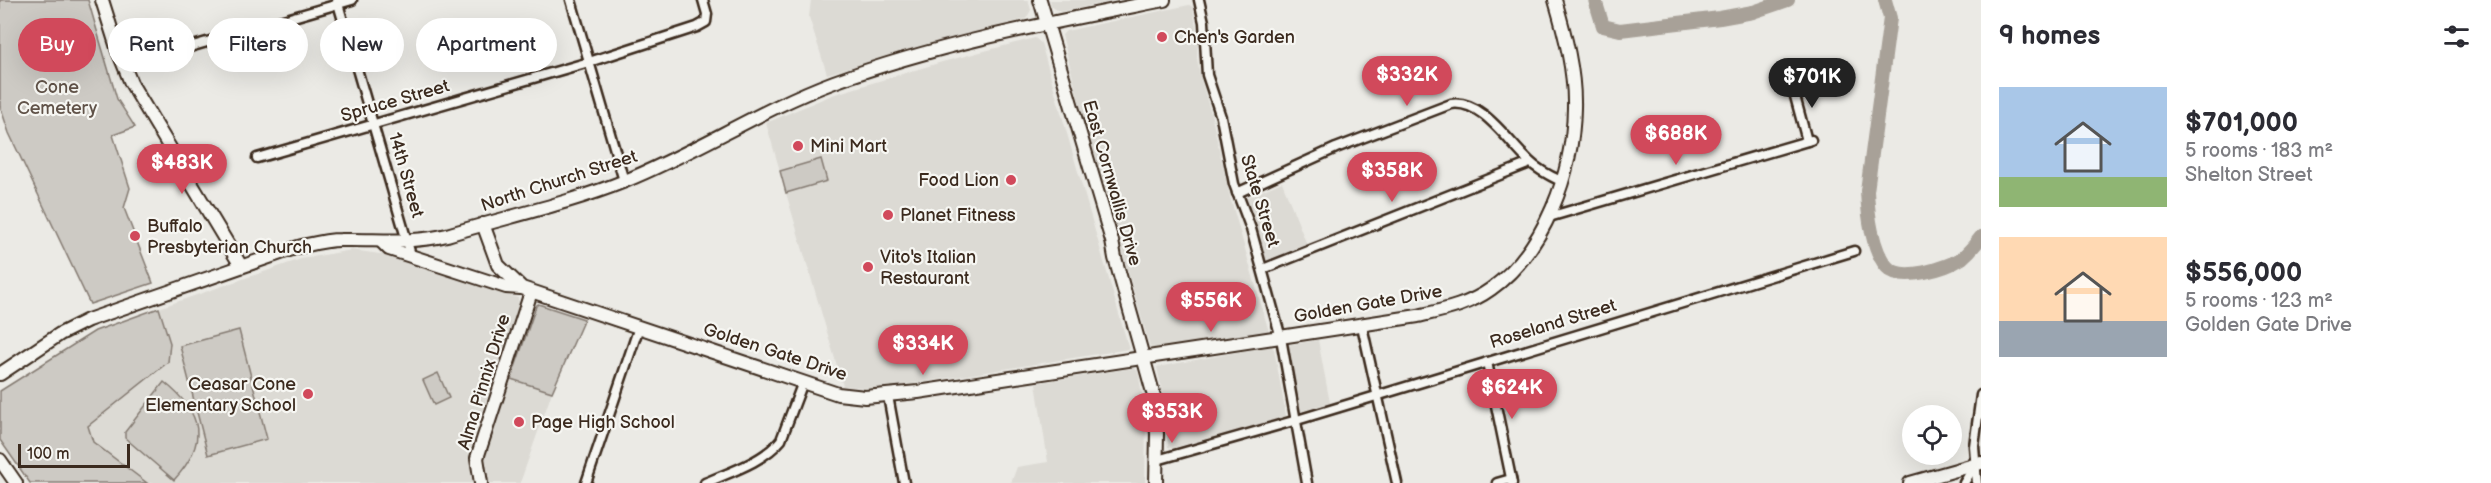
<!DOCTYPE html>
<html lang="en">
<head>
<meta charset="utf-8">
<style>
	:root { --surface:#fff; --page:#f2f2f3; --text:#2b2b33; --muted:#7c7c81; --accent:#d1495b }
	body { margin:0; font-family:"Balsamiq Sans",sans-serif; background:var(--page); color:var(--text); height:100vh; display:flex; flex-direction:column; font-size:22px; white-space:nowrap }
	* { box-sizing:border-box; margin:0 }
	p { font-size:20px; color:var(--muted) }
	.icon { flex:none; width:33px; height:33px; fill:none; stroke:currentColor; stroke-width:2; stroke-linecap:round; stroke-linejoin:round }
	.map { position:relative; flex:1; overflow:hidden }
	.details { display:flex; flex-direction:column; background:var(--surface); width:510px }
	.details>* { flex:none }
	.top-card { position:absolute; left:18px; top:18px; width:570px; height:54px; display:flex; gap:12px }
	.tools { position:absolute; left:1902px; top:405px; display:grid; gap:12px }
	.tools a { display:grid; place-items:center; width:60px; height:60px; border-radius:50%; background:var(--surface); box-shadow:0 6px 24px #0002; font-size:30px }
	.scale { position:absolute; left:18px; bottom:15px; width:112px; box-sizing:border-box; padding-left:6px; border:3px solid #3b2a1e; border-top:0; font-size:16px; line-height:21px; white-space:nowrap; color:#3b2a1e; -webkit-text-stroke:4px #f6f6f2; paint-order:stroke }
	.price { position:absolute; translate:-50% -51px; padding:0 14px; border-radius:21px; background:var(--accent); color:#fff; font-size:20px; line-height:39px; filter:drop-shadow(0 2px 3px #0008) }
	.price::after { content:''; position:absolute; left:50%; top:36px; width:18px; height:14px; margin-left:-9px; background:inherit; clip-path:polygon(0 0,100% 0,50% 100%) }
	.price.active { background:#222; color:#fff }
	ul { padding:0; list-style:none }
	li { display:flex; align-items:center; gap:18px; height:150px; padding:0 18px }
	li span { display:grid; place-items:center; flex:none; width:168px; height:120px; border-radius:0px; color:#555 }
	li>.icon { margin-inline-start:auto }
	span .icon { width:72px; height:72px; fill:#fffc; stroke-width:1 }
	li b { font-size:26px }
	h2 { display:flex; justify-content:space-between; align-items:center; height:72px; padding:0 18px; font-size:26px }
	.chip { padding:0 21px; border-radius:27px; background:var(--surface); box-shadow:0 6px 24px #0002; font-size:21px; line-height:54px }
	.chip.active { background:var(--accent); color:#fff }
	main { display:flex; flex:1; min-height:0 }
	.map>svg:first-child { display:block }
	.built { fill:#dcdad4 }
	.green { fill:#cdcac4; stroke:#847a71; stroke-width:1.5 }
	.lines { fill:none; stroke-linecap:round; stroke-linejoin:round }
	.river { stroke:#a8a198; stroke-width:14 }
	.street-casing { stroke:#3b2a1e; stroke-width:13 }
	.secondary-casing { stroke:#3b2a1e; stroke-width:16 }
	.primary-casing { stroke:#3b2a1e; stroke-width:16 }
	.street { stroke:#f6f6f2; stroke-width:8 }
	.secondary { stroke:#f6f6f2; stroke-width:12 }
	.primary { stroke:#f6f6f2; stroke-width:12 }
	.poi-dot { fill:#d1495b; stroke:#f6f6f2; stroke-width:2 }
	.labels { text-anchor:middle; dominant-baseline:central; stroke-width:4.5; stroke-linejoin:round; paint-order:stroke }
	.poi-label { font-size:18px; fill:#3b2a1e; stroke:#f6f6f2; text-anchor:start }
	.park-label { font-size:18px; fill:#605248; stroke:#f6f6f2 }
	.street-label { font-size:18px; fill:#3b2a1e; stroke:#f6f6f2 }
</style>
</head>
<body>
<main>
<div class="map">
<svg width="1981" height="483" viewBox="0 0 1981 483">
	<rect width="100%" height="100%" fill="#ebeae5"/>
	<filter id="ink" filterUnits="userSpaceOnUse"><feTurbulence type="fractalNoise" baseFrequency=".0167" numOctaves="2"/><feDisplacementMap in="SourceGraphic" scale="12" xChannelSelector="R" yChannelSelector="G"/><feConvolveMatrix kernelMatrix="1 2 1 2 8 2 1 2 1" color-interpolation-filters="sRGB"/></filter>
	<g filter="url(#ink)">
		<g class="built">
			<path d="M811,0H1028L1031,10L1026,19L963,35L827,74L809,17Z"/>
			<path d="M1050,0H1119L1060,12L1051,6Z"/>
			<path d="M1189,5L1193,7L1198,39L1197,58L1201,80L1211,113L1230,197L1269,332L1267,334L1154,348L1150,347L1084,121L1062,35L1066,31Z"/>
			<path d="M1035,38L1041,43L1129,349L880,389L843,386L786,193L827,181L821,159L780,171L766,123L832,95L942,62Z"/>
			<path d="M1282,182L1307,245L1264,261L1244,201L1246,198Z"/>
			<path d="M352,250L387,255L518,298L519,304L468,454L485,451L511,379L552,392L520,483H147L93,442L88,426L168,362L170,343L159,308L301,259Z"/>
			<path d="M1318,340L1330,403L1298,412L1287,345Z"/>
			<path d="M1271,346L1274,349L1286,415L1283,418L1172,448L1168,447L1165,405L1157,367Z"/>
			<path d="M1133,368L1137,370L1139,376L1146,419L1145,483H1011L1017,467L1048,462L1036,383Z"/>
		</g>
		<g class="green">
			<path d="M0,0H88L117,99L135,127L113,135L130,188L124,208L153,283L90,304L9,133L0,106Z"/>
			<path d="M821,159L827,181L786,193L780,171Z"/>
			<path d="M538,304L584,319L552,392L511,379L536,306Z"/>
			<path d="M159,308L170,343L168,362L88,426L93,442L147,483H30L0,440V391L95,331Z"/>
			<path d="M239,330L267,439L208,455L180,346Z"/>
			<path d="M438,373L449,398L434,405L423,380Z"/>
			<path d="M164,382C203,413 209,442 174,480L125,438V432Z"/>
		</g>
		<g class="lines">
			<g class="river">
				<path d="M1595,0L1603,26L1620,30L1720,18L1753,12L1788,0"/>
				<path d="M1885,0L1890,18L1867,191C1868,213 1872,250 1887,267C1901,283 1947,268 1962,258C1969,252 1975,245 1981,237"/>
			</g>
			<g class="street-casing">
				<g id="street">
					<path d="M337,0L411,255"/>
					<path d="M571,0L624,181"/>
					<path d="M1199,0L1204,22L1207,75L1221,117L1234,184L1251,229L1281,338L1307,483"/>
					<path d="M124,66L352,0"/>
					<path d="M1792,85L1807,141"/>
					<path d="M257,158L589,62L697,27L706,22L707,14L703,0"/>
					<path d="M1237,193L1336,148L1451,104C1482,99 1508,142 1529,161C1538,170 1550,176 1561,181"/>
					<path d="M1549,217L1811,140"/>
					<path d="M1263,269L1530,163"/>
					<path d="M1362,326L1397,483"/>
					<path d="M1487,362L1512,483"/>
					<path d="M888,396L904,483"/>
					<path d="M1157,460L1297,420L1854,251"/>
					<path d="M586,483L639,327"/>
					<path d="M705,483C730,472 763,462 781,440L803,382"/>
					<path d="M1497,483L1511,479"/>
					<path d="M1964,483L1975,465"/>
					<path d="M1977,483L1974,446L1981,395"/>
				</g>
			</g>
			<g class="secondary-casing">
				<g id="secondary">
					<path d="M102,0L118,51L131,83L241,266"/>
					<path d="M1040,0L1112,241L1115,258L1154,396L1157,434L1156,483"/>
					<path d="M483,224L498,265L522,288L838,394L865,397L918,392L1418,316C1444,310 1469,305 1491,289C1545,250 1573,173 1574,108C1575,72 1565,34 1555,0"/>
					<path d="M381,241L389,249L506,287L521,288"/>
					<path d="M0,374L60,334L88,320L298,247C312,244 326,240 340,240C377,239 411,244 447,235C506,217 568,204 625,181C697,152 761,109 834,82C940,43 1054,22 1164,0"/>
					<path d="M481,483L477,458L531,292"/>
					<path d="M1910,483L1981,463"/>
				</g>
			</g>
			<g class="primary-casing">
				<path id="primary" d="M0,460L16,483"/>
			</g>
			<use href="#street" class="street"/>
			<use href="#secondary" class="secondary"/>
			<use href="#primary" class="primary"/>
		</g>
	</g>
	<g class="poi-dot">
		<circle cx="1162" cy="37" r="6"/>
		<circle cx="798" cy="146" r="6"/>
		<circle cx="1011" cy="180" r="6"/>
		<circle cx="888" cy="215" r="6"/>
		<circle cx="135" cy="236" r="6"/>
		<circle cx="868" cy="267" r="6"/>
		<circle cx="308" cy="394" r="6"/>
		<circle cx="519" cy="422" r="6"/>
	</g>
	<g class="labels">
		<g class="poi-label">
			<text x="1174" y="37">Chen's Garden</text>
			<text x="810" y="146">Mini Mart</text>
			<text x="999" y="180" text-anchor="end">Food Lion</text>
			<text x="900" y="215">Planet Fitness</text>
			<text x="147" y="226">Buffalo<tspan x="147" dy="21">Presbyterian Church</tspan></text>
			<text x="880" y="257">Vito's Italian<tspan x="880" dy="21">Restaurant</tspan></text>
			<text x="296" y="384" text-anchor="end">Ceasar Cone<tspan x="296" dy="21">Elementary School</tspan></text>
			<text x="531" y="422">Page High School</text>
		</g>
		<g class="park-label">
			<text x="57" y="87">Cone<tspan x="57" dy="21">Cemetery</tspan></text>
		</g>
		<g class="street-label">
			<text transform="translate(395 101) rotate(-16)">Spruce Street</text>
			<text transform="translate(406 175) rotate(74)">14th Street</text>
			<text transform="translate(559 181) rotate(-18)">North Church Street</text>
			<text transform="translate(1112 183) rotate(74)">East Cornwallis Drive</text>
			<text transform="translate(1260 201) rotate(73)">State Street</text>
			<text transform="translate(1368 304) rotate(-10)">Golden Gate Drive</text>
			<text transform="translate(1553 324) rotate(-17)">Roseland Street</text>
			<text transform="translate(775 352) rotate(18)">Golden Gate Drive</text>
			<text transform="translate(484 382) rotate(-73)">Alma Pinnix Drive</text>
		</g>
	</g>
</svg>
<div class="tools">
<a><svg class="icon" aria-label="locate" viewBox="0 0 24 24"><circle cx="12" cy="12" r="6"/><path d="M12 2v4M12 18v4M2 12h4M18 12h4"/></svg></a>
</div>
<div class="scale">100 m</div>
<b class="price" style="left:1407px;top:107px">$332K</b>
<b class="price active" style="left:1812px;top:109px">$701K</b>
<b class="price" style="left:1676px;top:166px">$688K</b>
<b class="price" style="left:182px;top:195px">$483K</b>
<b class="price" style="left:1392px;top:203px">$358K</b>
<b class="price" style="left:1211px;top:333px">$556K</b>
<b class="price" style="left:923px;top:376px">$334K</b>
<b class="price" style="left:1512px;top:420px">$624K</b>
<b class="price" style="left:1172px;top:444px">$353K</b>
<div class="top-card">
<a class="chip active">Buy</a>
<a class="chip">Rent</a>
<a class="chip">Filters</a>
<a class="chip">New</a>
<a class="chip">Apartment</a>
</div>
</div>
<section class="details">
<h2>9 homes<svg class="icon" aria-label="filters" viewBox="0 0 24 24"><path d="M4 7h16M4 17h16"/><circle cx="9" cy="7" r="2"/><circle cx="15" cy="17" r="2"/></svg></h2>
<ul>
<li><span style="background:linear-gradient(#a9c7e8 75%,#8fb573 0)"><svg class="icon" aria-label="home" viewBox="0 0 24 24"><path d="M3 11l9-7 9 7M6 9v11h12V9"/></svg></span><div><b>$701,000</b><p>5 rooms · 183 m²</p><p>Shelton Street</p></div></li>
<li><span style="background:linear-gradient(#ffd9b3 70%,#9aa5b1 0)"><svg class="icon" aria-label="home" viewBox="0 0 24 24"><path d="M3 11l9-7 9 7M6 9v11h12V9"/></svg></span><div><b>$556,000</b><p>5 rooms · 123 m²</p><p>Golden Gate Drive</p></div></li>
</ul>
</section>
</main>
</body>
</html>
